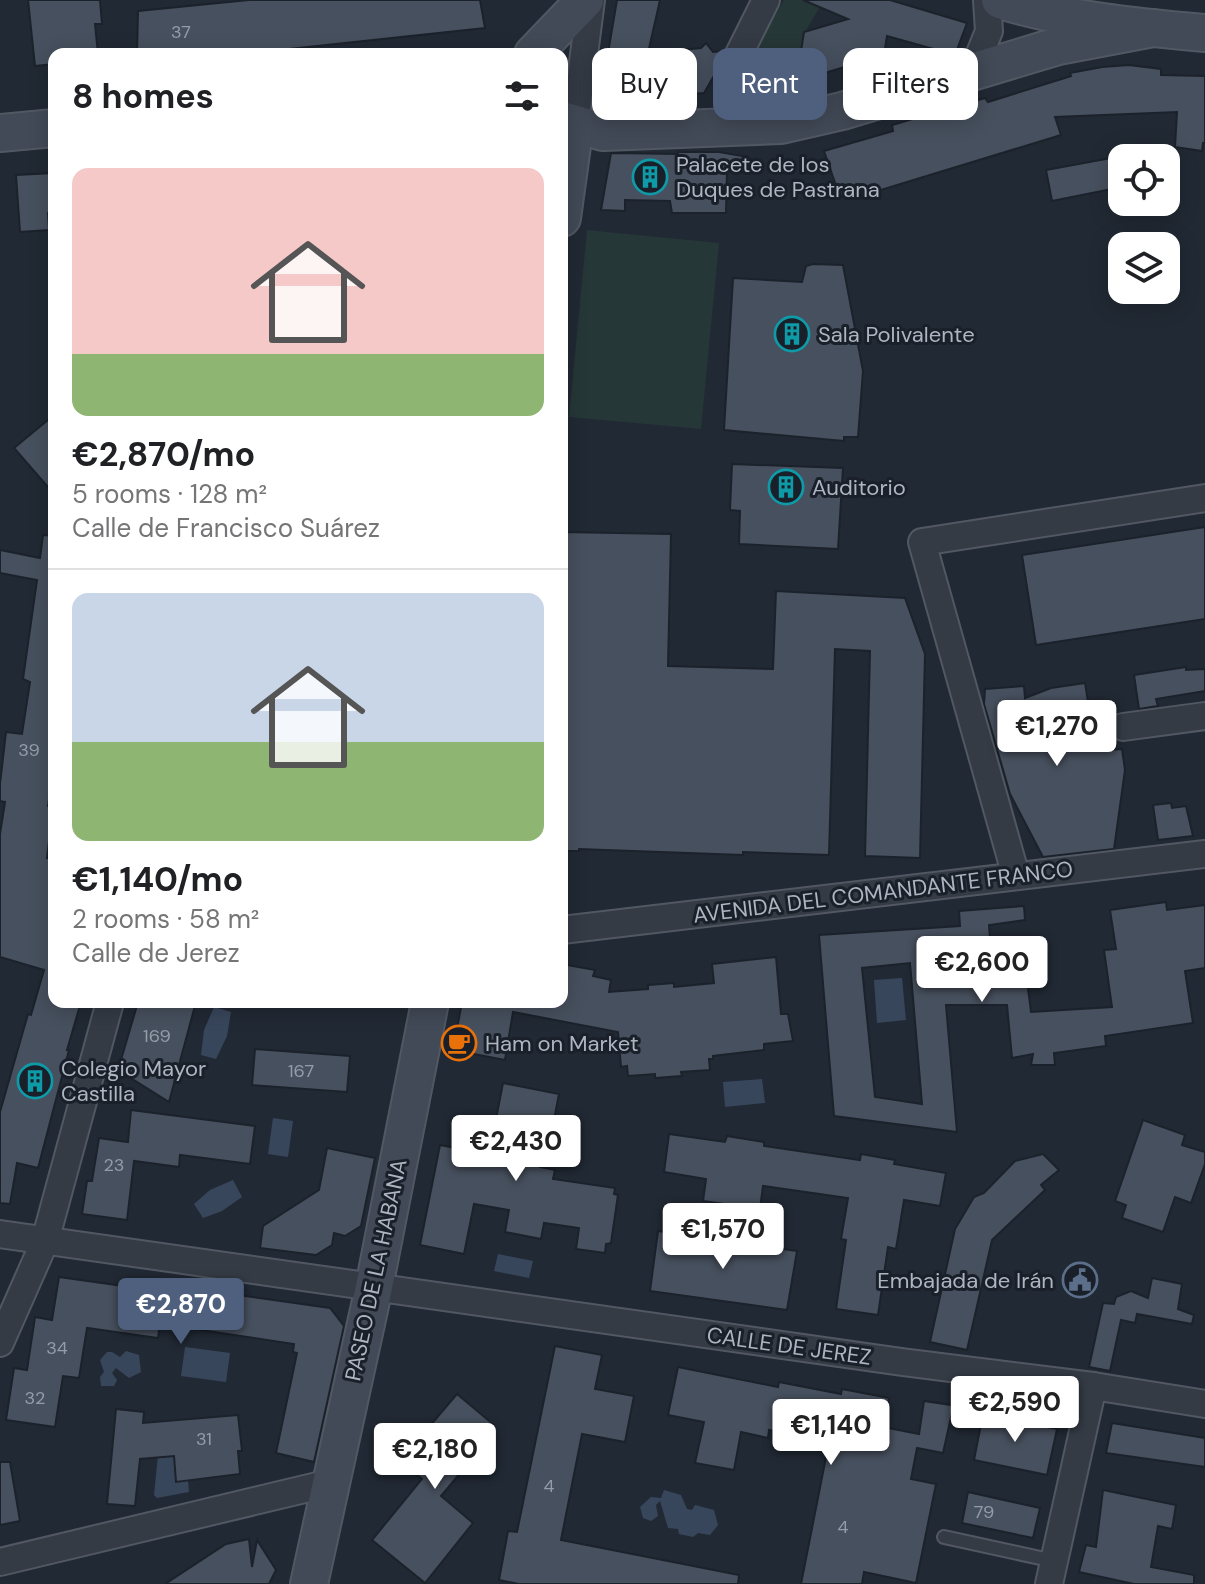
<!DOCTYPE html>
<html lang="en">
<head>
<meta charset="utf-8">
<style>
	:root { --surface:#fff; --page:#f2f2f2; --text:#202124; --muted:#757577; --line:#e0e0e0; --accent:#4e607e }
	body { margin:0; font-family:"DM Sans",sans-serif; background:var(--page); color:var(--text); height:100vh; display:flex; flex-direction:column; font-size:30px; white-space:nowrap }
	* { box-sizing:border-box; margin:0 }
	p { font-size:26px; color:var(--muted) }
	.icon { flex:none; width:44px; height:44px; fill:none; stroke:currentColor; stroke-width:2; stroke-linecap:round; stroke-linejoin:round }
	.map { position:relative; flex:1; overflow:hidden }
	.details { position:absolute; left:48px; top:48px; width:520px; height:960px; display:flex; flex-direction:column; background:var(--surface); border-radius:16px; box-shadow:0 4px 20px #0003 }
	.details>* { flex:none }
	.guide { position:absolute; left:592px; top:48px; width:492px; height:72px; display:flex; gap:16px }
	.tools { position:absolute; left:1108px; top:144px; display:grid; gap:16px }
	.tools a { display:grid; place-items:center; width:72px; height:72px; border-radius:16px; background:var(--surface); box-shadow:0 4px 20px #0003; font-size:40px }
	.price { position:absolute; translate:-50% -68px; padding:0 18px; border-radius:8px; background:#fff; color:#222; font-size:26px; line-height:52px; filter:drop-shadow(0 2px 4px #0008) }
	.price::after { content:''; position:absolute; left:50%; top:48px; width:24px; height:18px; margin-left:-12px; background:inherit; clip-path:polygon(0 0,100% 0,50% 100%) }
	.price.on { background:var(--accent); color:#fff }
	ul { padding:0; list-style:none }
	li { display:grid; align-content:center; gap:16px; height:424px; padding:0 24px }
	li+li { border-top:2px solid var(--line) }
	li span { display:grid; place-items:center; height:248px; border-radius:16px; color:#555 }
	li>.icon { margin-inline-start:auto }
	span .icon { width:144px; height:144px; fill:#fffc; stroke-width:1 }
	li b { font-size:34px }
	h2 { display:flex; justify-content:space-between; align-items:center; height:96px; padding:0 24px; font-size:34px }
	.tag { padding:0 28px; border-radius:16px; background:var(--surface); box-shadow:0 4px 20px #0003; font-size:28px; line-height:72px }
	.tag.on { background:var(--accent); color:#fff }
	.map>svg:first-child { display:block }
	.green { fill:#263737 }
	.water { fill:#38465c }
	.building { fill:#47505e; stroke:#1c222b; stroke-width:2; fill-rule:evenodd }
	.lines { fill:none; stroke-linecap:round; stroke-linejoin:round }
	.lane-casing { stroke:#525863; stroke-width:16 }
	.street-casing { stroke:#525863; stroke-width:30 }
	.secondary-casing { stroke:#525863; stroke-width:40 }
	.lane { stroke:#343b45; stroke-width:12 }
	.street { stroke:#343b45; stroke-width:26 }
	.secondary { stroke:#424a57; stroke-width:36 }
	.labels { text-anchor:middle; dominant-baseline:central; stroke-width:6; stroke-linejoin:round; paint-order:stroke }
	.number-label { font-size:18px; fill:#949ca9 }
	.poi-label { font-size:22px; fill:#aeb5c2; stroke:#1a2029; text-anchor:start }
	.street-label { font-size:22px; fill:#aeb5c2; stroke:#1a2029 }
</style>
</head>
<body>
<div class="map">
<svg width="1205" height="1584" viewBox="0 0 1205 1584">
	<rect width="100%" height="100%" fill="#212934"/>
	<g class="green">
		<path d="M784,0H824L804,34L800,57L757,48Z"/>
		<path d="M587,230L719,243L701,429L569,417Z"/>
	</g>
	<g class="water">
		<path d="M902,978L906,1020L877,1023L874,980Z"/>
		<path d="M214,1007L231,1012L227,1036L216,1059L201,1055L204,1030Z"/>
		<path d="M762,1079L765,1103L725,1107L723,1082Z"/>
		<path d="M273,1118L293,1121L288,1157L268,1154Z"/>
		<path d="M233,1180L242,1197L222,1211L203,1218L194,1204L210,1190Z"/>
		<path d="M498,1254L533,1261L529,1278L494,1271Z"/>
		<path d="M185,1347L230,1353L226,1382L181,1376Z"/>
		<path d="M126,1351L139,1355L141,1372L129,1378L116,1368L112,1373L117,1380L114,1386H101L100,1377L104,1372L100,1360L107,1352H112L120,1357Z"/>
		<path d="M169,1453L170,1456H174L188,1480L189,1492L157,1498L154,1495L158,1455Z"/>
		<path d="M664,1490L681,1495L687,1509L692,1510L695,1505L714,1510L718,1525L710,1535L698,1533L693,1537L679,1534L678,1529L668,1528L660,1501L656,1505L658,1516L651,1521L643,1518L640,1507L651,1497L661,1498Z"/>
	</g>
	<g class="building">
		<path d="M28,0H100L102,24H95L98,54H54V64L35,66Z"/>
		<path d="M249,0H480L485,28L243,54H137L138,11Z"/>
		<path d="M617,0H660L648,53L701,48L706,43L713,52L723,51L715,74L704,93L600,100Z"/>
		<path d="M803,0H890L967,23L955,55L887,36L884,55L769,90L747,79L748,72L760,49L800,57L804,32L848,19Z"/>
		<path d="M1129,65L1161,69V75L1205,76V143H1203L1202,151L1175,147L1177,112L1055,117L1061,135L858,197L857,191L840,197L824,151L893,131L892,125L985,98L988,102L1071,76L1070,73L1102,67Z"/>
		<path d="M678,152H719L748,157L746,173L727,171L726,213H672L670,201L625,200V211L601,210L611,153L678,154Z"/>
		<path d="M1122,156V187L1052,201L1046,170Z"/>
		<path d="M54,173V212L48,213L49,230L20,232L16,175Z"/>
		<path d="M813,264L843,265L863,371L858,437H844V441L724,430L733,278L802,282L806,266Z"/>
		<path d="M54,415V494L14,448Z"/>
		<path d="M732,464L843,468L838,549L739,544L740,511L730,510Z"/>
		<path d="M1205,527V619L1036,645L1022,555Z"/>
		<path d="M562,532L671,534L668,666L773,669L776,591L905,598L925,654L920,858L865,856L870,651L835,649L829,855L743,852V855L579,849V851H562Z"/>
		<path d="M43,535L54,536V766L48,806L53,807L47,858L54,860V1002H81L67,1050H69L38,1168L17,1163L10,1204L0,1203V1112L28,1014L31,1015L44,970L0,957V834L5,802L0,801V784L6,732L22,734L30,682L23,679L37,580L0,573V550L40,558Z"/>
		<path d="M1186,667V670L1205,669V691L1156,699L1158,706L1139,709L1134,675Z"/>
		<path d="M1085,683L1096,751L1122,749L1125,770L1114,849L1043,857L1010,794L984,704L985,689L1024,686L1025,698L1051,688Z"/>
		<path d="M1171,803L1172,808L1186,806L1193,836L1158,840L1153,805Z"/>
		<path d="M1166,902L1167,910L1205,905V968L1185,971L1193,1023L1105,1036L1106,1046L1054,1053L1055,1065H1031L1033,1054L1012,1058L1007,1005H946L957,1132L834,1116L819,935L960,926L959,911L1024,906L1025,920L989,925L992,965L1025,964L1031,1012L1112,1007L1104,950L1116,949L1110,910ZM910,963L922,1104L875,1097L862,968Z"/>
		<path d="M776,957L781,1014H788L793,1041L764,1044V1050L713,1056V1059H709L710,1070L681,1072L682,1076L655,1078V1074L628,1076L627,1066L621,1067L618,1032L513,1012L505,1060L453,1050L462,1002H562V964L595,970L593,976L611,980L609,992L648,989V985L674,983V987L714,983L712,964Z"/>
		<path d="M138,1002H196L169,1102L118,1070Z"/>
		<path d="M255,1049L350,1056L347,1092L252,1085Z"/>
		<path d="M503,1083L559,1094L552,1130L547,1129L540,1167L555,1170L553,1179L615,1188L614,1194L618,1195L611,1243L606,1244L605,1253L576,1249L579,1228L544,1223L541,1239L505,1232L509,1210L474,1204L464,1254L420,1245L440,1145L498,1156L508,1121L496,1119Z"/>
		<path d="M131,1110L255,1126L250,1164L180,1155L179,1167L134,1161L127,1220L82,1214L87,1181H92L99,1138L128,1142Z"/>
		<path d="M1143,1120L1185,1135L1182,1145L1205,1152V1164L1191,1203L1175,1197L1163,1232L1122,1218L1126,1205L1115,1201Z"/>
		<path d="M669,1134L725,1142L727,1136L764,1142V1146L860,1160L861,1154L895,1160L894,1164L946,1173L940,1206L904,1200L896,1249L888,1247L878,1315L836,1309L846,1240L841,1239L848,1198L763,1186L760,1209L703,1201L706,1179L664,1172Z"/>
		<path d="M327,1148L375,1158L361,1226L345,1236L334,1233L332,1245L316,1255L260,1248L263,1226L319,1190Z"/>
		<path d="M1043,1154L1059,1170L1041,1185L1045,1190L992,1240L967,1350L930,1342L955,1229L974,1197L984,1193L1015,1161Z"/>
		<path d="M658,1231L797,1251L787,1310L650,1291Z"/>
		<path d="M59,1277L195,1296L196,1289L330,1308L344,1326L314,1462L276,1453L297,1353L293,1352L294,1344L160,1324L158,1338L87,1328L79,1378L63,1376L55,1427L6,1420L14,1368L27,1370L35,1317L52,1320Z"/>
		<path d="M1152,1278L1182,1284L1178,1309L1194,1315L1192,1324L1137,1314L1135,1323L1121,1320L1110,1371L1089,1367L1103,1303L1114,1304L1116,1297L1131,1291L1148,1298Z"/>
		<path d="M555,1346L602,1355L595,1389L634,1396L625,1442L582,1434L561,1540L739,1575L738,1584H519L499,1580L508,1531L517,1532Z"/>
		<path d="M678,1367L778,1387L779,1382L841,1394L842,1389L889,1398L883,1427L919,1434L924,1401L951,1405L953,1408L943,1453L917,1448L911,1479L936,1484L916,1583L864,1572L862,1584H801L829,1442L769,1430L768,1438L741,1432L734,1470L695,1463L704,1422L668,1415Z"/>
		<path d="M457,1394L494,1425L485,1435L489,1439L441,1496L473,1523L425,1583L372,1540L422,1479L400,1461Z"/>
		<path d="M116,1409L144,1412L143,1423L238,1415L242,1451H238L240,1474L176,1482L174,1456L140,1459L135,1506L107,1504Z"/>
		<path d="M983,1414L1057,1429L1047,1475L974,1460Z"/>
		<path d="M1112,1423L1205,1438V1467L1106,1453Z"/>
		<path d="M0,1462H10L20,1521L0,1525Z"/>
		<path d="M1103,1490L1176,1505L1172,1529L1158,1526L1151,1567L1194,1575V1584H1134L1079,1572L1086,1545L1096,1547Z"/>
		<path d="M968,1492L1040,1508L1033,1538L962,1523Z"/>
		<path d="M249,1539L252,1567L257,1540L276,1570L269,1584H165L226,1544Z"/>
	</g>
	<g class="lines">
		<g class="lane-casing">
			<path id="lane" d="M944,1537L1054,1561"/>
		</g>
		<g class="street-casing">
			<g id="street">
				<path d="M973,71L989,31L987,0"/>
				<path d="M575,124L591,0"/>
				<path d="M750,127C740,108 728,90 732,68L766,0"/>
				<path d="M1123,727L1205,716"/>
				<path d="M1016,876L922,542L1205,498"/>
				<path d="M562,930L1205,854"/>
				<path d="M0,1234L902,1362L1093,1386L1205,1404"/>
				<path d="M0,1343L45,1241L110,1002"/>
				<path d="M0,1562L330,1483"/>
				<path d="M1049,1584L1093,1386"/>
			</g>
		</g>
		<g class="secondary-casing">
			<g id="secondary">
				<path d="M1000,0C1065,20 1137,27 1205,33"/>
				<path d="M533,54L585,0"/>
				<path d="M562,120L603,132L781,125L842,111L1058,46L1153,28"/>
				<path d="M0,133L54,128"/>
				<path d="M562,218L575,124"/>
				<path d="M309,1584L374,1287L430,1002"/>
			</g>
		</g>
		<use href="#lane" class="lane"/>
		<use href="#street" class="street"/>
		<use href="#secondary" class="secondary"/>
	</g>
	<defs>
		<g id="building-ring" transform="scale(1.8)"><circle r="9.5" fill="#1a2029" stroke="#0f9aa8" stroke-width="1.5"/><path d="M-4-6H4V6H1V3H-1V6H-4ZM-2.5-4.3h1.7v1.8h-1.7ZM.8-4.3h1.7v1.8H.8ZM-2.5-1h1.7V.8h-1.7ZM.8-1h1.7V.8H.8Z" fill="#0f9aa8"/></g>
		<g id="cafe-ring" transform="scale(1.8)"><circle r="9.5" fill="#1a2029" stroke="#e8710a" stroke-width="1.5"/><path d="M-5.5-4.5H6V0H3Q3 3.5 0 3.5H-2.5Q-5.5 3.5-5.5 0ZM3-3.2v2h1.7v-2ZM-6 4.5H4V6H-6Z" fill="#e8710a"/></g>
		<g id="civic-ring" transform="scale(1.8)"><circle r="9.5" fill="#1a2029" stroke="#5c6f8a" stroke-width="1.5"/><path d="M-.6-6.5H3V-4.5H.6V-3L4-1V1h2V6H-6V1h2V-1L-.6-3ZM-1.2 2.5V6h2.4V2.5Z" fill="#5c6f8a"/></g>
	</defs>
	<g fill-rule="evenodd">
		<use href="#building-ring" x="650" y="177"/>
		<use href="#building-ring" x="792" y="334"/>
		<use href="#building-ring" x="786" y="487"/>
		<use href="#cafe-ring" x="459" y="1043"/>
		<use href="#building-ring" x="35" y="1081"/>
		<use href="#civic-ring" x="1080" y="1280"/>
	</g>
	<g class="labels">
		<g class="number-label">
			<text x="181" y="32">37</text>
			<text x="29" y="750">39</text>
			<text x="157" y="1036">169</text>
			<text x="301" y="1071">167</text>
			<text x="114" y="1165">23</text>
			<text x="57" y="1348">34</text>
			<text x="35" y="1398">32</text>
			<text x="204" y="1439">31</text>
			<text x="549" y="1486">4</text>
			<text x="984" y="1512">79</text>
			<text x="843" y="1527">4</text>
		</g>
		<g class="poi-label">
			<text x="676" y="164">Palacete de los<tspan x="676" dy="25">Duques de Pastrana</tspan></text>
			<text x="818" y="334">Sala Polivalente</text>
			<text x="812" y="487">Auditorio</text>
			<text x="485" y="1043">Ham on Market</text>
			<text x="61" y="1068">Colegio Mayor<tspan x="61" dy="25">Castilla</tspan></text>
			<text x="1054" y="1280" text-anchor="end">Embajada de Irán</text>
		</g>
		<g class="street-label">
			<text transform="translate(883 892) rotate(-7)">AVENIDA DEL COMANDANTE FRANCO</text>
			<text transform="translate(376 1270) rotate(-78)">PASEO DE LA HABANA</text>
			<text transform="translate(789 1346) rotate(8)">CALLE DE JEREZ</text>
		</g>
	</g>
</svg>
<div class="tools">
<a><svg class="icon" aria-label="locate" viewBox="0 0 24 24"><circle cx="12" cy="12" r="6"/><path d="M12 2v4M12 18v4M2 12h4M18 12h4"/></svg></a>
<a><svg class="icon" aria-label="layers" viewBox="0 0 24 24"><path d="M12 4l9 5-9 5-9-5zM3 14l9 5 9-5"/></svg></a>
</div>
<b class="price" style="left:1057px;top:768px">€1,270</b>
<b class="price" style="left:982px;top:1004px">€2,600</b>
<b class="price" style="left:516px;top:1183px">€2,430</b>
<b class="price" style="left:723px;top:1271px">€1,570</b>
<b class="price on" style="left:181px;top:1346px">€2,870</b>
<b class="price" style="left:1015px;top:1444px">€2,590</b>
<b class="price" style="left:831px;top:1467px">€1,140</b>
<b class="price" style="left:435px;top:1491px">€2,180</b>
<div class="guide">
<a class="tag">Buy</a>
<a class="tag on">Rent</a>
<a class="tag">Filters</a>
</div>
<section class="details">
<h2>8 homes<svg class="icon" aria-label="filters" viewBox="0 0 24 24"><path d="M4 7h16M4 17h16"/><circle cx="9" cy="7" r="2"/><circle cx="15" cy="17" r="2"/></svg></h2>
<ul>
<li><span style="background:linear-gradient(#f6c9c9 75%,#8fb573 0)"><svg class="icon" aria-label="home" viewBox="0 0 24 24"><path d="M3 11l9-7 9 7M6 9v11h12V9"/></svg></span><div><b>€2,870/mo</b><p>5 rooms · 128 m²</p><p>Calle de Francisco Suárez</p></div></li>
<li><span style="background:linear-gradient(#c9d6e8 60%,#8fb573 0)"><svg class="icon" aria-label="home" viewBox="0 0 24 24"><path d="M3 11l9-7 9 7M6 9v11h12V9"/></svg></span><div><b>€1,140/mo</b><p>2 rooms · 58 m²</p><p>Calle de Jerez</p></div></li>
</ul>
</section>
</div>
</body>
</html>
